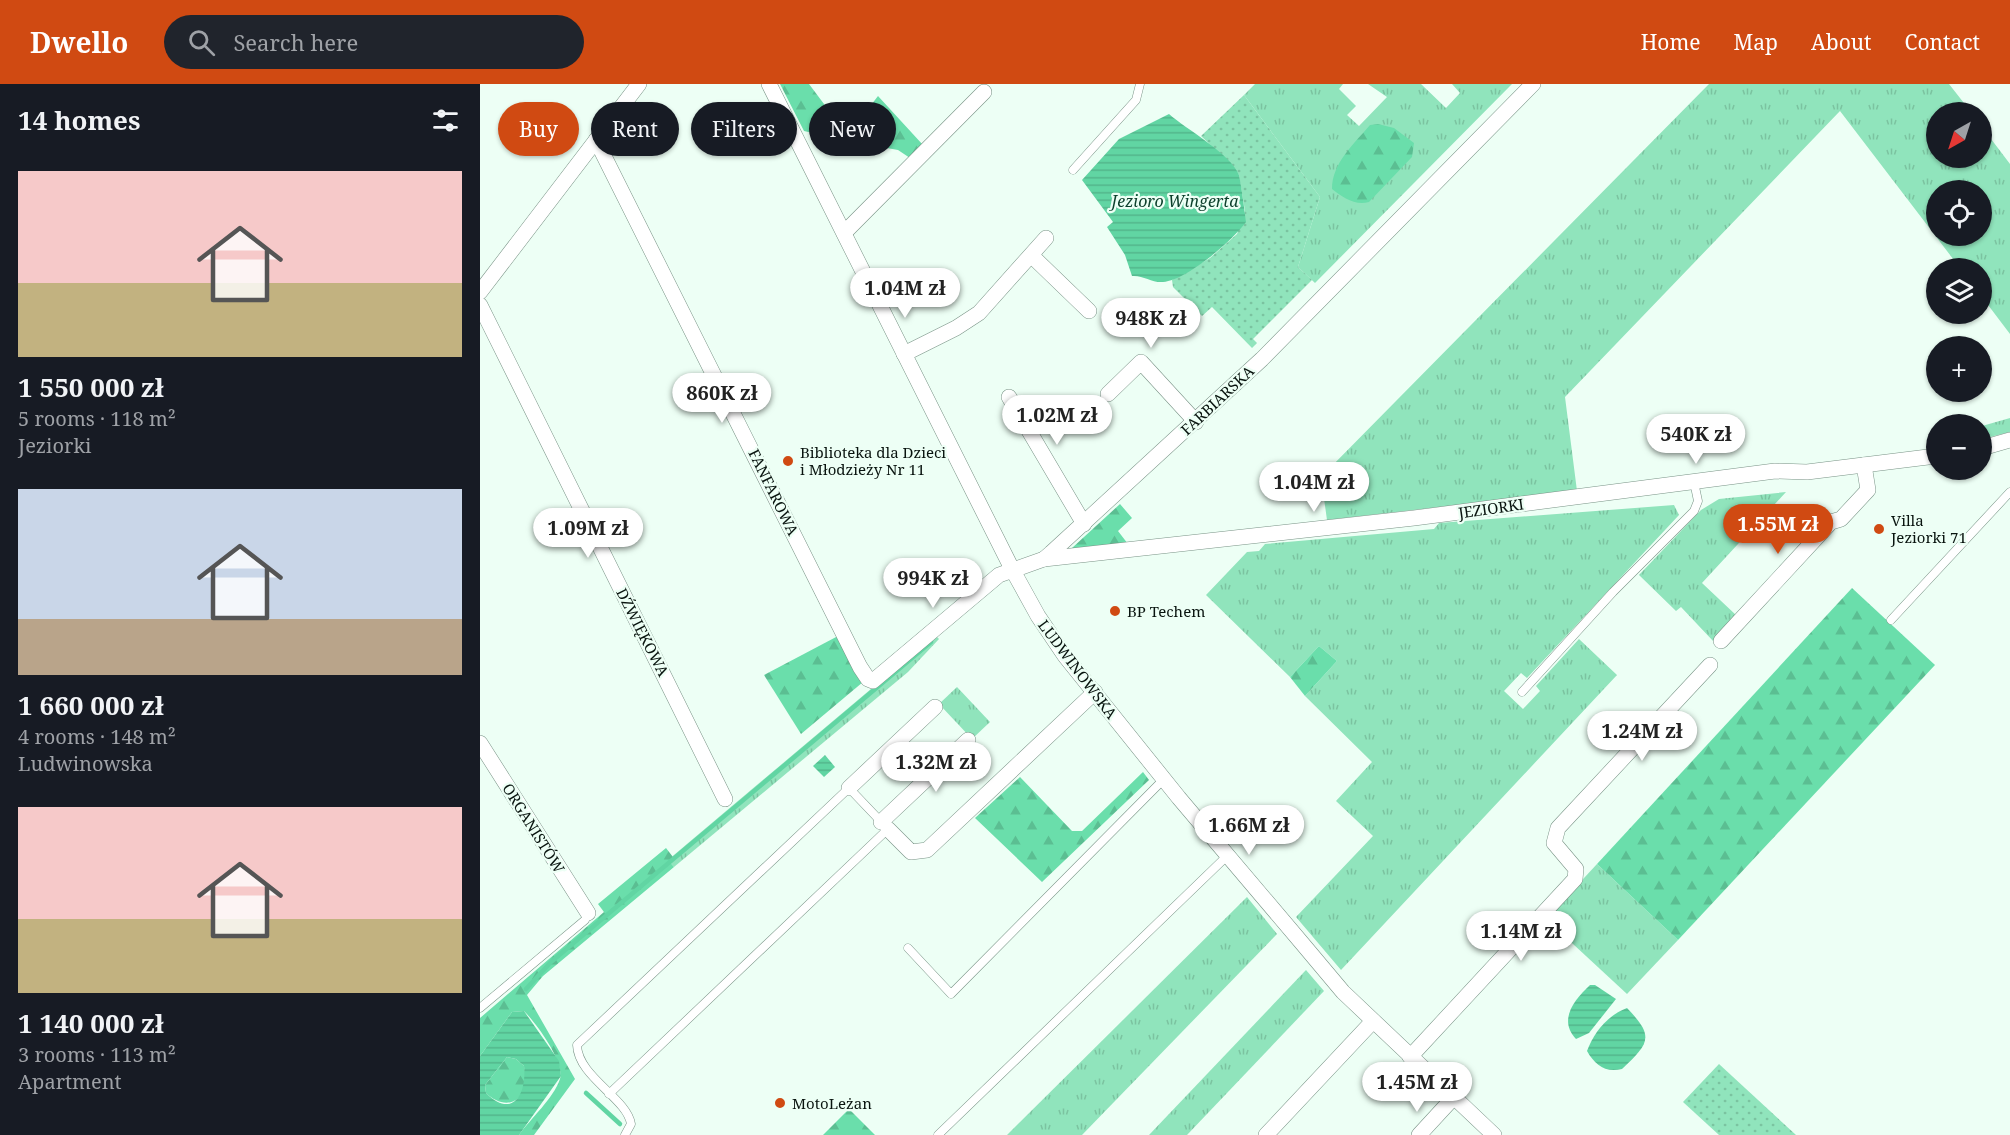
<!DOCTYPE html>
<html lang="en">
<head>
<meta charset="utf-8">
<style>
	:root { --surface:#171b24; --page:#20242c; --text:#f1f3f6; --muted:#9ea1a6; --accent:#d04a12 }
	body { margin:0; font-family:"Noto Serif",serif; background:var(--page); color:var(--text); height:100vh; display:flex; flex-direction:column; font-size:22px; white-space:nowrap }
	* { box-sizing:border-box; margin:0 }
	p { font-size:20px; color:var(--muted) }
	.icon { flex:none; width:33px; height:33px; fill:none; stroke:currentColor; stroke-width:2; stroke-linecap:round; stroke-linejoin:round }
	.map { position:relative; flex:1; overflow:hidden }
	.sheet { display:flex; flex-direction:column; background:var(--surface); width:480px }
	.sheet>* { flex:none }
	.banner { position:absolute; left:18px; top:18px; width:570px; height:54px; display:flex; gap:12px }
	.needle { width:39px; rotate:219deg }
	.controls { position:absolute; left:1446px; top:18px; display:grid; gap:12px }
	.controls a { display:grid; place-items:center; width:66px; height:66px; border-radius:50%; background:var(--surface); box-shadow:0 2px 4px #0004; font-size:30px }
	.price { position:absolute; translate:-50% -51px; padding:0 14px; border-radius:21px; background:#fff; color:#222; font-size:20px; line-height:39px; filter:drop-shadow(0 2px 3px #0008) }
	.price::after { content:''; position:absolute; left:50%; top:36px; width:18px; height:14px; margin-left:-9px; background:inherit; clip-path:polygon(0 0,100% 0,50% 100%) }
	.price.active { background:var(--accent); color:#fff }
	ul { padding:0; list-style:none }
	li { display:grid; align-content:center; gap:12px; height:318px; padding:0 18px }
	li span { display:grid; place-items:center; height:186px; border-radius:0px; color:#555 }
	li>.icon { margin-inline-start:auto }
	span .icon { width:108px; height:108px; fill:#fffc; stroke-width:1 }
	li b { font-size:26px }
	h2 { display:flex; justify-content:space-between; align-items:center; height:72px; padding:0 18px; font-size:26px }
	.tag { padding:0 21px; border-radius:27px; background:var(--surface); box-shadow:0 2px 4px #0004; font-size:21px; line-height:54px }
	.tag.active { background:var(--accent); color:#fff }
	header { display:flex; align-items:center; gap:36px; box-sizing:border-box; height:84px; padding:0 30px; background:var(--accent); color:#fff }
	header strong { font-size:28px }
	nav { display:flex; gap:33px; margin-inline-start:auto; font-size:21px }
	.search { width:420px; height:54px; background:var(--page); display:flex; align-items:center; gap:15px; box-sizing:border-box; padding:0 21px; border-radius:33px; color:var(--muted); font-size:22px }
	main { display:flex; flex:1; min-height:0 }
	.map>svg:first-child { display:block }
	.grass { fill:url(#grass-tufts); fill-rule:evenodd }
	.forest { fill:url(#forest-firs) }
	.garden { fill:url(#garden-dots) }
	.water { fill:url(#water-rules); fill-rule:evenodd }
	.lines { fill:none; stroke-linecap:round; stroke-linejoin:round }
	.stream { stroke:#61d5a3; stroke-width:4.5 }
	.service-casing { stroke:#799386; stroke-width:9 }
	.minor-casing { stroke:#799386; stroke-width:16 }
	.service { stroke:#fff; stroke-width:8 }
	.minor { stroke:#fff; stroke-width:15 }
	.poi-dot { fill:#d04a12; stroke:#edfff5; stroke-width:2 }
	.labels { text-anchor:middle; dominant-baseline:central; stroke-width:4.5; stroke-linejoin:round; paint-order:stroke }
	.street-label { font-size:15px; fill:#09140f; stroke:#edfff5 }
	.poi-label { font-size:15px; fill:#09140f; stroke:#edfff5; text-anchor:start }
	.water-label { font-size:16px; font-style:italic; fill:#0c3f2b; stroke:#edfff5 }
</style>
</head>
<body>
<header>
<strong>Dwello</strong>
<div class="search"><svg class="icon" aria-label="search" viewBox="0 0 24 24"><circle cx="10" cy="10" r="6"/><path d="M15 15l6 6"/></svg>Search here</div>
<nav><a>Home</a><a>Map</a><a>About</a><a>Contact</a></nav>
</header>
<main>
<section class="sheet">
<h2>14 homes<svg class="icon" aria-label="filters" viewBox="0 0 24 24"><path d="M4 7h16M4 17h16"/><circle cx="9" cy="7" r="2"/><circle cx="15" cy="17" r="2"/></svg></h2>
<ul>
<li><span style="background:linear-gradient(#f6c9c9 60%,#c2b280 0)"><svg class="icon" aria-label="home" viewBox="0 0 24 24"><path d="M3 11l9-7 9 7M6 9v11h12V9"/></svg></span><div><b>1 550 000 zł</b><p>5 rooms · 118 m²</p><p>Jeziorki</p></div></li>
<li><span style="background:linear-gradient(#c9d6e8 70%,#b9a48a 0)"><svg class="icon" aria-label="home" viewBox="0 0 24 24"><path d="M3 11l9-7 9 7M6 9v11h12V9"/></svg></span><div><b>1 660 000 zł</b><p>4 rooms · 148 m²</p><p>Ludwinowska</p></div></li>
<li><span style="background:linear-gradient(#f6c9c9 60%,#c2b280 0)"><svg class="icon" aria-label="home" viewBox="0 0 24 24"><path d="M3 11l9-7 9 7M6 9v11h12V9"/></svg></span><div><b>1 140 000 zł</b><p>3 rooms · 113 m²</p><p>Apartment</p></div></li>
</ul>
</section>
<div class="map">
<svg width="1530" height="1051" viewBox="0 0 1530 1051">
	<defs>
		<pattern id="grass-tufts" width="24" height="20" patternUnits="userSpaceOnUse" patternTransform="scale(1.5)"><rect width="24" height="20" fill="#90e4bc"/><path d="M3 7l-1-3M5 7V3M7 7l1-3M15 17l-1-3M17 17v-4M19 17l1-3" fill="none" stroke="#7bc3a0"/></pattern>
		<pattern id="forest-firs" width="22" height="20" patternUnits="userSpaceOnUse" patternTransform="scale(1.5)"><rect width="22" height="20" fill="#6adeab"/><path d="M5 1l3.5 6h-7zM16 11l3.5 6h-7z" fill="#5bbe92"/></pattern>
		<pattern id="garden-dots" width="8" height="8" patternUnits="userSpaceOnUse" patternTransform="scale(1.5)"><rect width="8" height="8" fill="#90e4bc"/><path d="M2 2h.1M6 6h.1" fill="none" stroke="#7bc3a0" stroke-width="1.8" stroke-linecap="round"/></pattern>
		<pattern id="water-rules" width="6" height="5" patternUnits="userSpaceOnUse" patternTransform="scale(1.5)"><rect width="6" height="5" fill="#61d5a3"/><path d="M0 2.5h6" fill="none" stroke="#53b68b"/></pattern>
	</defs>
	<rect width="100%" height="100%" fill="#edfff5"/>
	<g class="grass">
		<path d="M775,0H863L859,5L876,22L867,31L879,42L907,13L888,0H941L966,24L980,9L972,0H1032L835,199L818,183L840,113L764,11Z"/>
		<path d="M1229,0H1469L1491,28H1456V74H1502V43L1530,80V250L1502,213V184H1480L1360,27L1085,313L1097,407L847,436L841,393ZM1456,106H1502V152H1456Z"/>
		<path d="M1530,334V348L1502,355V342Z"/>
		<path d="M1306,408L1222,499L1257,532L1234,558L1201,523L1196,527L1159,491L1221,426L1239,415Z"/>
		<path d="M1194,421L1199,431L1047,594L1041,589L1024,607L1043,625L1060,607L1056,602L1099,555L1137,591L861,886L816,833L893,752L856,717L892,678L825,612L857,577L839,562L810,593L726,511L767,468L779,467L785,460L954,445L959,439Z"/>
		<path d="M455,551L459,555L428,588L194,783L188,776Z"/>
		<path d="M477,603L510,638L492,655L459,620Z"/>
		<path d="M1117,780L1198,856L1147,910L1066,835Z"/>
		<path d="M767,813L797,850L602,1051H527Z"/>
		<path d="M826,886L844,907L707,1051H669Z"/>
	</g>
	<g class="forest">
		<path d="M300,0H329L359,40L365,43L378,38L398,12L443,61L430,74L418,66L401,63L382,72L374,70L350,53L324,47Z"/>
		<path d="M898,40L914,44L934,59L932,73L889,118C875,122 862,113 852,105C852,79 874,60 890,41Z"/>
		<path d="M640,420L652,434L638,447L648,460L594,467L592,464Z"/>
		<path d="M1372,504L1455,581L1198,856L1117,780Z"/>
		<path d="M358,552L383,598L321,650L284,591Z"/>
		<path d="M839,562L857,577L825,612L810,593Z"/>
		<path d="M663,688L669,696L562,798L495,734L540,693L592,747H602Z"/>
		<path d="M186,764L193,773L189,777L194,783L63,892L47,911L95,995L54,1051H39C51,1034 73,1015 80,995C85,978 56,939 44,927L32,928L0,972V934L124,828L118,820Z"/>
		<path d="M27,973L36,975L44,982C45,988 47,997 45,1002C39,1024 19,1022 6,1009L5,1001Z"/>
		<path d="M369,1025L395,1051H343Z"/>
	</g>
	<g class="garden">
		<path d="M764,11L840,113L818,183L832,196L773,255L777,259L772,264L732,223L722,232L693,203L692,196L730,174L757,150L765,127L759,91L752,81L721,52Z"/>
		<path d="M1239,980L1316,1051H1239L1203,1018Z"/>
	</g>
	<g class="water">
		<path d="M689,30C706,45 751,70 759,91C761,99 765,129 766,138C752,157 707,196 683,198C672,199 663,191 652,192L645,171L627,143L633,138L602,96L639,55Z"/>
		<path d="M345,671L355,683L344,693L333,682Z"/>
		<path d="M1110,901H1115L1136,915L1109,949L1096,955C1078,936 1094,916 1110,901Z"/>
		<path d="M1147,924C1175,953 1169,959 1142,985C1125,989 1115,981 1107,967C1114,948 1128,931 1147,924Z"/>
		<path d="M44,927L79,977L81,992L39,1051H0V972L32,928ZM27,973L36,975L44,982C47,1011 32,1035 6,1009L5,1001Z"/>
	</g>
	<g class="lines">
		<g class="stream">
			<path d="M46,905L71,878L451,558"/>
			<path d="M106,1009L140,1040"/>
		</g>
		<g class="service-casing">
			<g id="service">
				<path d="M593,86L656,16L660,0"/>
				<path d="M1411,536L1530,408"/>
				<path d="M1042,608L1133,508L1214,427L1218,417L1214,398"/>
				<path d="M428,864L471,910L684,695"/>
				<path d="M0,924L105,836L108,829"/>
				<path d="M129,1010L408,745L369,704L97,961C98,993 147,1014 151,1040L145,1051"/>
				<path d="M458,1051L747,772"/>
			</g>
		</g>
		<g class="minor-casing">
			<g id="minor">
				<path d="M289,0L532,485L558,532L585,572L699,714L821,858L863,908L1014,1051"/>
				<path d="M116,56L380,583L388,595L393,597L519,491L564,475L571,469L782,275L1053,0"/>
				<path d="M364,149L504,8"/>
				<path d="M552,172L609,227"/>
				<path d="M0,208L159,0"/>
				<path d="M0,221L245,715"/>
				<path d="M424,270L476,244L499,229L566,154"/>
				<path d="M628,310L661,278L716,338"/>
				<path d="M529,313L604,440"/>
				<path d="M1502,364L1530,356"/>
				<path d="M564,475L934,434L1295,387L1327,388L1456,372"/>
				<path d="M1241,557L1351,438L1361,435L1388,406L1384,381"/>
				<path d="M0,659L108,829"/>
				<path d="M369,704L455,623"/>
				<path d="M401,738L488,656"/>
				<path d="M408,745L431,768L447,766L615,608"/>
				<path d="M930,973L1095,795L1096,785L1074,759L1078,744L1230,581"/>
				<path d="M786,1051L893,937"/>
				<path d="M939,1051L974,1013"/>
			</g>
		</g>
		<use href="#service" class="service"/>
		<use href="#minor" class="minor"/>
	</g>
	<g class="poi-dot">
		<circle cx="308" cy="377" r="6"/>
		<circle cx="1399" cy="445" r="6"/>
		<circle cx="635" cy="527" r="6"/>
		<circle cx="300" cy="1019" r="6"/>
	</g>
	<g class="labels">
		<g class="street-label">
			<text transform="translate(737 316) rotate(-43)">FARBIARSKA</text>
			<text transform="translate(294 408) rotate(64)">FANFAROWA</text>
			<text transform="translate(1011 424) rotate(-8)">JEZIORKI</text>
			<text transform="translate(163 548) rotate(63)">DŹWIĘKOWA</text>
			<text transform="translate(598 585) rotate(53)">LUDWINOWSKA</text>
			<text transform="translate(54 744) rotate(58)">ORGANISTÓW</text>
		</g>
		<g class="poi-label">
			<text x="320" y="368">Biblioteka dla Dzieci<tspan x="320" dy="17">i Młodzieży Nr 11</tspan></text>
			<text x="1411" y="436">Villa<tspan x="1411" dy="17">Jeziorki 71</tspan></text>
			<text x="647" y="527">BP Techem</text>
			<text x="312" y="1019">MotoLeżan</text>
		</g>
		<g class="water-label">
			<text x="695" y="117">Jezioro Wingerta</text>
		</g>
	</g>
</svg>
<div class="controls">
<a><svg class="needle" viewBox="-14 -14 28 28"><path d="M0-13l5 13h-10z" fill="#e53935"/><path d="M0 13l5-13h-10z" fill="#9ea1a6"/></svg></a>
<a><svg class="icon" aria-label="locate" viewBox="0 0 24 24"><circle cx="12" cy="12" r="6"/><path d="M12 2v4M12 18v4M2 12h4M18 12h4"/></svg></a>
<a><svg class="icon" aria-label="layers" viewBox="0 0 24 24"><path d="M12 4l9 5-9 5-9-5zM3 14l9 5 9-5"/></svg></a>
<a>+</a>
<a>−</a>
</div>
<b class="price" style="left:425px;top:235px">1.04M zł</b>
<b class="price" style="left:671px;top:265px">948K zł</b>
<b class="price" style="left:242px;top:340px">860K zł</b>
<b class="price" style="left:577px;top:362px">1.02M zł</b>
<b class="price" style="left:1216px;top:381px">540K zł</b>
<b class="price" style="left:834px;top:429px">1.04M zł</b>
<b class="price active" style="left:1298px;top:471px">1.55M zł</b>
<b class="price" style="left:108px;top:475px">1.09M zł</b>
<b class="price" style="left:453px;top:525px">994K zł</b>
<b class="price" style="left:1162px;top:678px">1.24M zł</b>
<b class="price" style="left:456px;top:709px">1.32M zł</b>
<b class="price" style="left:769px;top:772px">1.66M zł</b>
<b class="price" style="left:1041px;top:878px">1.14M zł</b>
<b class="price" style="left:937px;top:1029px">1.45M zł</b>
<div class="banner">
<a class="tag active">Buy</a>
<a class="tag">Rent</a>
<a class="tag">Filters</a>
<a class="tag">New</a>
</div>
</div>
</main>
</body>
</html>
